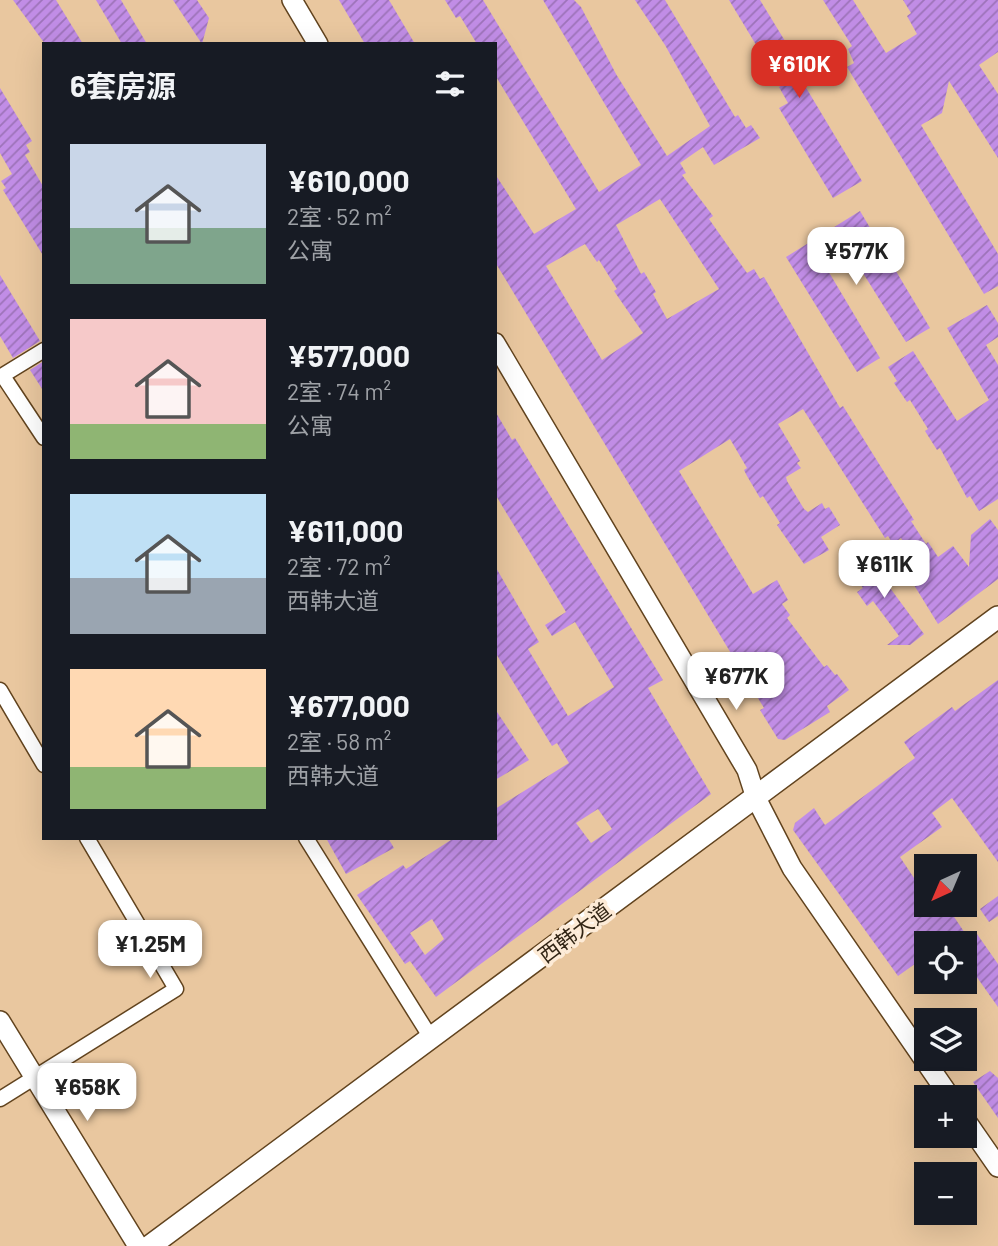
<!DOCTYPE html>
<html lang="zh">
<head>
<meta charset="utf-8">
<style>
	:root { --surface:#171b24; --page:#242831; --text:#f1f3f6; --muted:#9ea1a6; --accent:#d93025 }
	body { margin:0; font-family:Barlow,"Noto Sans SC",sans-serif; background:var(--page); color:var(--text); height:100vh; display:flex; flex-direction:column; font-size:26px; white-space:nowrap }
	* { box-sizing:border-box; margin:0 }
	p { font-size:23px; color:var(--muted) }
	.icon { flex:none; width:38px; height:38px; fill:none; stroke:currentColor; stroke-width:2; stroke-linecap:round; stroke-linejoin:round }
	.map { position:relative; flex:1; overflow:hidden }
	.panel { position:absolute; left:42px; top:42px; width:455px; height:798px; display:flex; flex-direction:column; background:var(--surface); border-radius:0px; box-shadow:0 7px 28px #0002 }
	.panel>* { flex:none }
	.needle { width:46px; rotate:224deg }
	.controls { position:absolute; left:914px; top:854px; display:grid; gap:14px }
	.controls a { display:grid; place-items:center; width:63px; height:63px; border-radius:0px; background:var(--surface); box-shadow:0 7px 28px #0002; font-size:35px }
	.price { position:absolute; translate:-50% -60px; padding:0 16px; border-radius:14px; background:#fff; color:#222; font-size:23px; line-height:46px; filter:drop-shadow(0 2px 4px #0008) }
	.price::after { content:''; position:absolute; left:50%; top:42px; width:21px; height:16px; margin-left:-10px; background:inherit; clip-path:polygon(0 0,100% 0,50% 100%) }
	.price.current { background:var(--accent); color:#fff }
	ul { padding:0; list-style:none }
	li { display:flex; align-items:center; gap:21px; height:175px; padding:0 28px }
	li span { display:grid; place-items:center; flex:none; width:196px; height:140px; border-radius:0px; color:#555 }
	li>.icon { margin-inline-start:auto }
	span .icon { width:84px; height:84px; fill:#fffc; stroke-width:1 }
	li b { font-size:30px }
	h2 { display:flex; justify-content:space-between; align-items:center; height:84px; padding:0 28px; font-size:30px }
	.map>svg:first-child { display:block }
	.building { fill:url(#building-hatch); fill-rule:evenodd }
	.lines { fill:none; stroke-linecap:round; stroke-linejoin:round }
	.street-casing { stroke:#61431e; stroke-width:17 }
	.secondary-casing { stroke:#61431e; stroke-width:22 }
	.primary-casing { stroke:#61431e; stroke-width:24 }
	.street { stroke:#fff; stroke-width:14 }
	.secondary { stroke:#fff; stroke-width:19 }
	.primary { stroke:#fff; stroke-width:21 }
	.labels { text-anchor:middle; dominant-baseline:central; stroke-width:7; stroke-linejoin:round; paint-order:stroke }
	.street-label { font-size:21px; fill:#322515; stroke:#fdebd7 }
</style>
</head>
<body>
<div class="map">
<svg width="998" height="1246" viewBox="0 0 998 1246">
	<defs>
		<pattern id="building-hatch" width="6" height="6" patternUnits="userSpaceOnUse" patternTransform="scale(1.75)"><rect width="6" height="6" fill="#c18de6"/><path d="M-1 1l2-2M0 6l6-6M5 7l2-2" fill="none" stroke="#9d73b9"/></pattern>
	</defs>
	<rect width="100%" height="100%" fill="#e9c79f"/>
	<g class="building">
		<path d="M13,0H56L83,44H45Z"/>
		<path d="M96,0H121L147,44H122Z"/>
		<path d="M173,0H197L209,18L202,44Z"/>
		<path d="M339,0H389L415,44H365Z"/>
		<path d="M445,0H483L599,192L641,165L543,0H574L581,7L616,74L667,156L710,126L665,45L635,0H665L735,117L738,115L746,128L751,125L760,138L714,165L703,147L680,163L686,173L682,175L713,216L709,219L747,273L754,269L760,279L764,277L840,408L843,406L914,520L911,521L926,544L928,542L938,557L953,546L969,567L971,535L990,519L998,530V579L938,624L914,585L926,576L901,538L893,544L888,536L885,538L803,409L778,424L800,461L797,463L801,468L786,477L787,481L804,509L808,512L822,503L825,509L829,507L840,525L821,537L829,550L804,564L777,525L780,523L763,496L760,498L747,476L744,470L747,468L730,439L679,471L753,594L777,580L788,600L782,604L790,615L787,618L824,667L827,665L835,675L837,674L849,690L827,706L830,712L785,740L778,739L760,710L764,708L495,262V174L534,234L576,209L495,75V44H477L460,16L456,18ZM660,199L719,289L667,319L653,294L656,292L644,272L641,274L616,225ZM585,244L597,262L599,260L617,289L614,291L643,333L602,360L546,266Z"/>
		<path d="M729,0H760L810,82L805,86L862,181L833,198L779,108L788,103L779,87L781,86Z"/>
		<path d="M823,0H853L886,53L917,34L907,16L911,13L903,0H998V52L979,65L998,94V158L949,81L942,113L921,125L998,254V286L984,294L847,67L854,63L848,49L852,46Z"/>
		<path d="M0,88L32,141L26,145L30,152L25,155L44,188V257L3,190L6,188L1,181L12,174L0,153Z"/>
		<path d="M860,211L930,328L906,342L848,249L824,264L880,358L857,372L786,257Z"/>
		<path d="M0,275L40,341L13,358L0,336Z"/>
		<path d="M987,305L998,323V337L986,345L998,365V499L979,511L970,496L967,498L940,448L937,450L925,431L928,429L910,400L907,402L894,383L897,381L888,367L913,351L957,421L989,400L947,328Z"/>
		<path d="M44,361V392L30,370Z"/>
		<path d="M495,411L512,440L515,438L663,680L648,688L711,794L436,997L410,961L405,964L357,895L403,865L406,869L454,838H495V809L569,763L557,743L552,746L495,652V566L539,642L528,649L568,716L614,687L575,622L552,636L545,625L566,612L495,494ZM598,809L612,829L591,843L576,823ZM432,919L444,939L425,955L410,933Z"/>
		<path d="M862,550L924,634L910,645H887L899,636L873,601L867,606L857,592L863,588L845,563Z"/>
		<path d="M998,680V862L952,798L932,813L942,827L900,857L926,896V905H946L969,939L977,934L998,964V1007L964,959V943H926V956L898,976L793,830L795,823L814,808L825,825L915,758L904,742L952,707L955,711Z"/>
		<path d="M495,709L529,760L495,780Z"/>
		<path d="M326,838H388L394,848L346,874Z"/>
		<path d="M998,896V916L989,922L980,909Z"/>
		<path d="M990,1071L998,1078V1118L973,1082Z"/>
	</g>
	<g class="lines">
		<g class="street-casing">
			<g id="street">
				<path d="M3,376L44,438"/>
				<path d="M0,377L44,350"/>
				<path d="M0,690L44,765"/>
				<path d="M306,838L431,1038"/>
				<path d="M0,1099L176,989L87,838"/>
			</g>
		</g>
		<g class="secondary-casing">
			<g id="secondary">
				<path d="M292,0L318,44"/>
				<path d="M495,343L747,770L756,798L792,868L950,1097"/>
				<path d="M0,1021L138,1246"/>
				<path d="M964,1118L998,1167"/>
			</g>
		</g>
		<g class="primary-casing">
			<path id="primary" d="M150,1246L998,617"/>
		</g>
		<use href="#street" class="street"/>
		<use href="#secondary" class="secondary"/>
		<use href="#primary" class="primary"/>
	</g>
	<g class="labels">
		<g class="street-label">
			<text transform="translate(574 932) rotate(-37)">西韩大道</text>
		</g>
	</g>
</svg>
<div class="controls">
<a><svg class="needle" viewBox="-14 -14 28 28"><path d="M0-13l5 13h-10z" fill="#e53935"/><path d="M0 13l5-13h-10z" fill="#9ea1a6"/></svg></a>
<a><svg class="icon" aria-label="locate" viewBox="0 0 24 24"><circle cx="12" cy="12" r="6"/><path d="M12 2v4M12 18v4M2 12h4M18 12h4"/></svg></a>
<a><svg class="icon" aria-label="layers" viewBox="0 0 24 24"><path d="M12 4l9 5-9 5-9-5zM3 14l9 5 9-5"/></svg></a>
<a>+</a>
<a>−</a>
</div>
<b class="price current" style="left:799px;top:100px">¥610K</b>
<b class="price" style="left:856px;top:287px">¥577K</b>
<b class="price" style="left:884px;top:600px">¥611K</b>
<b class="price" style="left:736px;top:712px">¥677K</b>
<b class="price" style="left:150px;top:980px">¥1.25M</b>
<b class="price" style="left:87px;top:1123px">¥658K</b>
<section class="panel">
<h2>6套房源<svg class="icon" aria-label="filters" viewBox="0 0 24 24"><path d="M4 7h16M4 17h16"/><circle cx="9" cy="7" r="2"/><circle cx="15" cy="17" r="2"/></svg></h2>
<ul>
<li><span style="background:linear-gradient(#c9d6e8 60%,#7fa58c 0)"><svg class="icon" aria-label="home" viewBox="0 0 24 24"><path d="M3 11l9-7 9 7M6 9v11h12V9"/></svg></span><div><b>¥610,000</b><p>2室 · 52 m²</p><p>公寓</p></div></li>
<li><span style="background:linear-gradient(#f6c9c9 75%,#8fb573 0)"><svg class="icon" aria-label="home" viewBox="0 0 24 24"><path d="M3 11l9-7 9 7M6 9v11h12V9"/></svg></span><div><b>¥577,000</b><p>2室 · 74 m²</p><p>公寓</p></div></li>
<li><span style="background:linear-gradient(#bfe0f5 60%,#9aa5b1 0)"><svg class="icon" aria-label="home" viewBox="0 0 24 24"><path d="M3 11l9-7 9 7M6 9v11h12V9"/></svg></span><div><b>¥611,000</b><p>2室 · 72 m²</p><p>西韩大道</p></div></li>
<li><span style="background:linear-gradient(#ffd9b3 70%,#8fb573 0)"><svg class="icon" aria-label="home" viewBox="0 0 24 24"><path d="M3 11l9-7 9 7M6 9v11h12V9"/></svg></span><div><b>¥677,000</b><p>2室 · 58 m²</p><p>西韩大道</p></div></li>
</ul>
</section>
</div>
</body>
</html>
